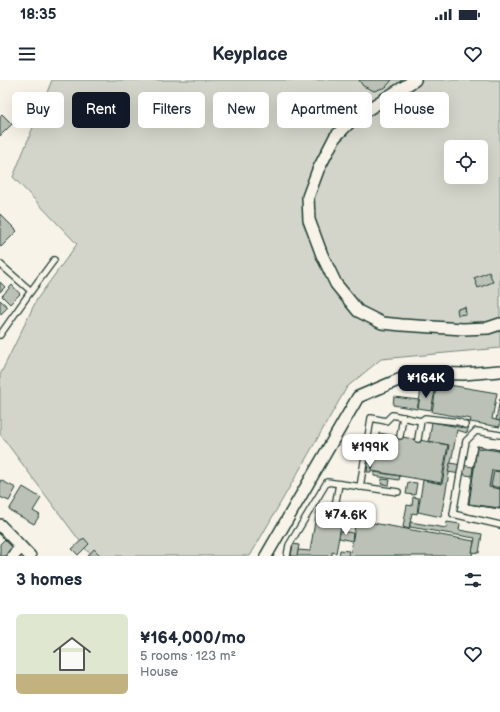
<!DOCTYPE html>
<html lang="en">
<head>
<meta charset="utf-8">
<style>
	:root { --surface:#fff; --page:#f6f6f7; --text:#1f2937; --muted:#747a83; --line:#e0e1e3; --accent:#111827 }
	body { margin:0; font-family:"Balsamiq Sans",sans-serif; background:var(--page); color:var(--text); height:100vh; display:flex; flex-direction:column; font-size:15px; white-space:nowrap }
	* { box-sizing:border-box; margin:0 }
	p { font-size:13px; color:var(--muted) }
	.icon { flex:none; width:22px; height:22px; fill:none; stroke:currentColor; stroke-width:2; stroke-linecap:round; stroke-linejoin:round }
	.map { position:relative; height:476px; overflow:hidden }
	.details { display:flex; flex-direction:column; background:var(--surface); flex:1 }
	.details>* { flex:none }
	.hud { position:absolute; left:12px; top:12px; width:476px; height:36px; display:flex; gap:8px }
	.controls { position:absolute; left:444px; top:60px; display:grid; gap:8px }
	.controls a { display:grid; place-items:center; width:44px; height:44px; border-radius:6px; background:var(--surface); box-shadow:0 4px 16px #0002; font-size:20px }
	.price { position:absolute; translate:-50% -34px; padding:0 9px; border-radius:8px; background:#fff; color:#222; font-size:13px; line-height:26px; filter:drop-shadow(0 1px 2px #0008) }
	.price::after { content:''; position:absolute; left:50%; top:24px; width:12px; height:9px; margin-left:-6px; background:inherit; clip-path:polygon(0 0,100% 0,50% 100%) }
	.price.selected { background:var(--accent); color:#fff }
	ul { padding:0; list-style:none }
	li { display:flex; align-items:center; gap:12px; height:100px; padding:0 16px }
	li+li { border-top:1px solid var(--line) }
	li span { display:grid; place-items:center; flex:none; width:112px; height:80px; border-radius:6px; color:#555 }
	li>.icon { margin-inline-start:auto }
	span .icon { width:48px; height:48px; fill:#fffc; stroke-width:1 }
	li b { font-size:17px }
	h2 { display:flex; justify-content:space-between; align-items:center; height:48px; padding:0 16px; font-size:17px }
	.pill { padding:0 14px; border-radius:6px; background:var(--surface); box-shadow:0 4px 16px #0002; font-size:14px; line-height:36px }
	.pill.selected { background:var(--accent); color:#fff }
	.status { display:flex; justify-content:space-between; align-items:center; height:28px; padding:0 20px; background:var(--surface); direction:ltr }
	.status svg { height:11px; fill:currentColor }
	header { display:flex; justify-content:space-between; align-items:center; height:52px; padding:0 16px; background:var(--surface); font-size:18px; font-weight:700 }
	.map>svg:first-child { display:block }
	.green { fill:#d3d5ca; stroke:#79897f; fill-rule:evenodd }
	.building { fill:#bbc1b6; stroke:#1f3d34 }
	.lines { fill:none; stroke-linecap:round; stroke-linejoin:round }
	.service-casing { stroke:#1f3d34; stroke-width:8 }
	.minor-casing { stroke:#1f3d34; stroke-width:14 }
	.service { stroke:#f7f3e8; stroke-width:5.5 }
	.minor { stroke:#f7f3e8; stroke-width:11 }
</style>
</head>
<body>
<div class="status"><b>18:35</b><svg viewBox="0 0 49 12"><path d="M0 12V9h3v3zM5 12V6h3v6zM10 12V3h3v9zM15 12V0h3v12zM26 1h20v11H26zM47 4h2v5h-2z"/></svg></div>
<header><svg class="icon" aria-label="menu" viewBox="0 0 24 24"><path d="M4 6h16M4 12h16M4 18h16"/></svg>Keyplace<svg class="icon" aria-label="heart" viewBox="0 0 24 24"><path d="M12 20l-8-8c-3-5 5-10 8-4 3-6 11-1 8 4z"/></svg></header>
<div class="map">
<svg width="500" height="476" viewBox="0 0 500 476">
	<rect width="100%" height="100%" fill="#f7f3e8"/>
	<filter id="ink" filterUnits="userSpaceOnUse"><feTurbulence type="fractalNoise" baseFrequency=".025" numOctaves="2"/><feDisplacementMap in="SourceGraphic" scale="8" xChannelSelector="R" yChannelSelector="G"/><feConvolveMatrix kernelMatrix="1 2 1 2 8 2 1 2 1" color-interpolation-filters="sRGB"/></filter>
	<g filter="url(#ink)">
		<path class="green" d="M52,0H500V268L381,279L347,307L250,476H106L88,472L0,354V295L37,219L77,164L13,97ZM451,67H481V97H451Z"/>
		<g class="building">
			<path d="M359,0H392L386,7L374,11L363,6Z"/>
			<path d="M2,34L12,44L0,56V36Z"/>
			<path d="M0,134L17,151L1,167L0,166Z"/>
			<path d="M489,192L493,202L478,208L474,198Z"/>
			<path d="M0,202L5,207L0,212Z"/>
			<path d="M12,205L20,214L10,224L2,216Z"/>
			<path d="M0,220L8,227L1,234L0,232Z"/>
			<path d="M465,227L466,234L458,235L457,229Z"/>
			<path d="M437,303L497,313L492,339L500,341V347L470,342L471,339L432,332Z"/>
			<path d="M421,309L435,311L431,330L418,328Z"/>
			<path d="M394,317L419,320L417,329L393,325Z"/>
			<path d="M500,319V341L496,340Z"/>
			<path d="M465,341L470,342L467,353L457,350L441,437L418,432L423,400L442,404L449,365L429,361L432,342L464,348Z"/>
			<path d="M379,353L448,365L441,403L372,391Z"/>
			<path d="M477,366L500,370V392L494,391L491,406L500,408V429L468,424Z"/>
			<path d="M477,366L500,370V429L468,424Z"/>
			<path d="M477,368L500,371V391L492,390L489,407L500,409V428L469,424Z"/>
			<path d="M368,383H372L371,392H367Z"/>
			<path d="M450,383L473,387L472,396L448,392Z"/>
			<path d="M494,391L500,392V408L491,406Z"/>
			<path d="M374,392L400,396L399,400L374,396Z"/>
			<path d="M382,399L390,400L389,405L381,404Z"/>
			<path d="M0,400L16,408L9,421L0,417Z"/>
			<path d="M408,402L417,403L415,415L406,414Z"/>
			<path d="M23,407L41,418L33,431L40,435L34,444L9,430Z"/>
			<path d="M413,417L419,418L417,434L412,433L409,449L403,447L407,425L412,426Z"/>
			<path d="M317,430L343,434L340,452L353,454L352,459L339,457L336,473L332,472V476H297L298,470L310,471Z"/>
			<path d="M356,440L474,461L472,476H350Z"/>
			<path d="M410,442L446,448L447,442L460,444L459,450L482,454L479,473L472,472L475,458L410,447Z"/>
			<path d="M340,451L353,453L352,461L339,458Z"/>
			<path d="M6,458L15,467L5,476H0V464Z"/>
			<path d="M84,458L89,464L78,475L72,469Z"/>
			<path d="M293,464L299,465L297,476H291Z"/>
			<path d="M94,469L101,476H88Z"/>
			<path d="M340,470L349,471L348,476H339Z"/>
		</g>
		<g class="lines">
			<g class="service-casing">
				<g id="service">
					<path d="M0,184L31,211L0,255"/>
					<path d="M31,211L54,180"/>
					<path d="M500,355L476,351L466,361L453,434L500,445"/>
					<path d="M400,356L403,337"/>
					<path d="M418,359L421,341"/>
					<path d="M360,407L371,338L386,341L392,335L421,341L425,338L459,342L465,345"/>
					<path d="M334,432L339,404"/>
					<path d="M287,476L289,465L327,402L398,412"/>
				</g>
			</g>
			<g class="minor-casing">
				<g id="minor">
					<path d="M415,0L354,38L335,57L318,90L308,117L309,140L322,175L336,204L358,231L382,243L402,245L463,249L488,248L500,244"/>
					<path d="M0,445L30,476"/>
					<path d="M13,476L21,467"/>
					<path d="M266,476L358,317L403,298L430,293L463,294L500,291"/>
				</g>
			</g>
			<use href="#service" class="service"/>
			<use href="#minor" class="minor"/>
		</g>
	</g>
</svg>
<div class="controls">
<a><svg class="icon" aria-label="locate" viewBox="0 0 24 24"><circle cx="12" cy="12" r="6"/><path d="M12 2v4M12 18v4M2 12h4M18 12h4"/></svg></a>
</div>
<b class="price selected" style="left:426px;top:319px">¥164K</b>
<b class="price" style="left:370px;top:388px">¥199K</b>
<b class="price" style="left:346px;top:456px">¥74.6K</b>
<div class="hud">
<a class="pill">Buy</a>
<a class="pill selected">Rent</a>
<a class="pill">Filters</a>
<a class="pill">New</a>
<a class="pill">Apartment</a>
<a class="pill">House</a>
</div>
</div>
<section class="details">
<h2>3 homes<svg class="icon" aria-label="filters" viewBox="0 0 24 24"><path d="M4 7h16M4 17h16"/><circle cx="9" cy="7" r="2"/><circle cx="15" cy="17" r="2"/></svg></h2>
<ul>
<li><span style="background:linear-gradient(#dfe7d0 75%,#c2b280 0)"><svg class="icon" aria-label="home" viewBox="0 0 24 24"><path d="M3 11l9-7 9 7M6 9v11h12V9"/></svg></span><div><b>¥164,000/mo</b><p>5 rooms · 123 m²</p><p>House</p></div><svg class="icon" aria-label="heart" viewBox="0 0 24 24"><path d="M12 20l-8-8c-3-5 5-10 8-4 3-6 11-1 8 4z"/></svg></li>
</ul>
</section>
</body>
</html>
